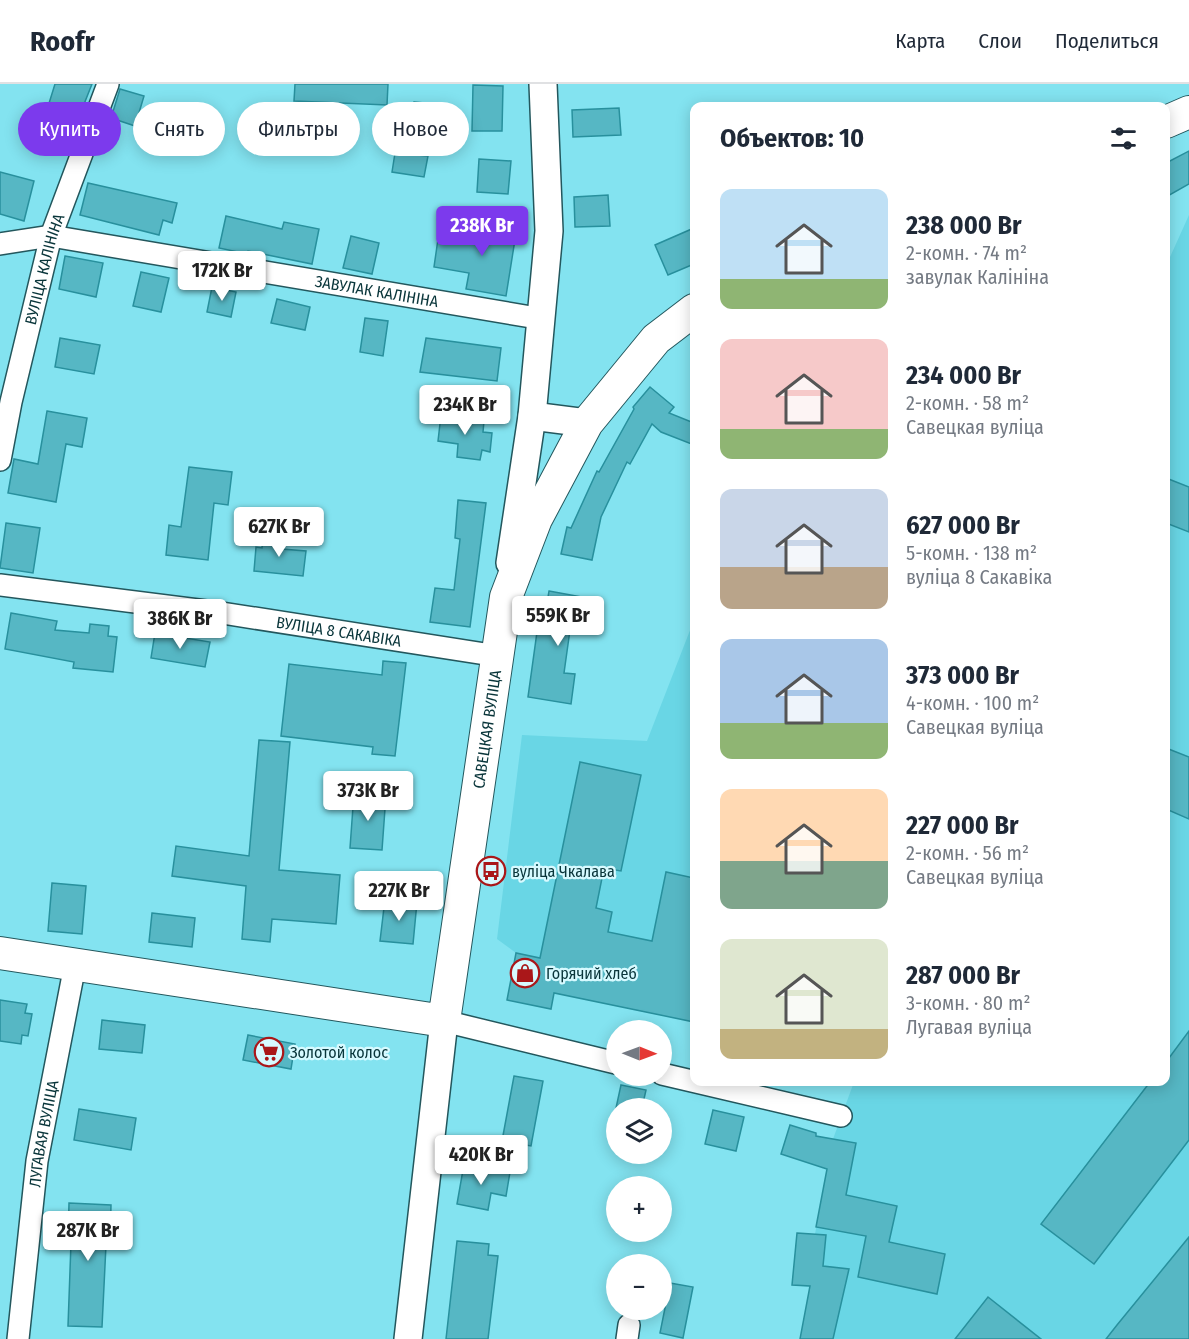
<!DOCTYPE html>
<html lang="ru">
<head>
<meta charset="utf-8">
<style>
	:root { --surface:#fff; --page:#f2f2f3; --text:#1f2937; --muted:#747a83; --line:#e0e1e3; --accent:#7c3aed }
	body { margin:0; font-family:"Fira Sans Condensed",sans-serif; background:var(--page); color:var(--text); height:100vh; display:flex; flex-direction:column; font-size:22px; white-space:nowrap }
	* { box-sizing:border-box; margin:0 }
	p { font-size:20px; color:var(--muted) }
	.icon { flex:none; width:33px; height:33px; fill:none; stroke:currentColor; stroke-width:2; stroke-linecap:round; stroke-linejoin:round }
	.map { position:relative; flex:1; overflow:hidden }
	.panel { position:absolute; left:690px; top:18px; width:480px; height:984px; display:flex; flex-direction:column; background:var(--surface); border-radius:12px; box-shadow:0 3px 15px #0003 }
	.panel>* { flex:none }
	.hud { position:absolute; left:18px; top:18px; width:570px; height:54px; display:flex; gap:12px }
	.needle { width:39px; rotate:91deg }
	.tools { position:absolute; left:606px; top:936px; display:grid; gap:12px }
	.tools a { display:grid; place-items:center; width:66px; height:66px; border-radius:50%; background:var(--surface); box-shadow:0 3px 15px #0003; font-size:30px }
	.price { position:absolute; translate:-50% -51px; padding:0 14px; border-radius:6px; background:#fff; color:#222; font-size:20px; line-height:39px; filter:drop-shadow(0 2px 3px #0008) }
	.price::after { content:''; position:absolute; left:50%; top:36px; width:18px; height:14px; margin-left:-9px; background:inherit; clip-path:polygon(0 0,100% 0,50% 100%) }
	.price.on { background:var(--accent); color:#fff }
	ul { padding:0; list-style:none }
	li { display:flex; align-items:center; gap:18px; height:150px; padding:0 30px }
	li span { display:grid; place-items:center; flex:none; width:168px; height:120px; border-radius:12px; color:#555 }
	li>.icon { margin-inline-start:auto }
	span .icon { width:72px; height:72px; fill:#fffc; stroke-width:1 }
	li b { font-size:26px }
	h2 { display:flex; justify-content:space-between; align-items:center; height:72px; padding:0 30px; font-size:26px }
	.tag { padding:0 21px; border-radius:27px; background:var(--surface); box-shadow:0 3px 15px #0003; font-size:21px; line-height:54px }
	.tag.on { background:var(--accent); color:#fff }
	header { display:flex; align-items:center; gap:36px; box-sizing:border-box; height:84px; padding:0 30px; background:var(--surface); border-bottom:2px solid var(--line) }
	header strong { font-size:28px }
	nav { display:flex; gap:33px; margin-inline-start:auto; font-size:21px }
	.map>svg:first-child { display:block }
	.built { fill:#69d6e5 }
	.building { fill:#56b7c4; stroke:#28909d; stroke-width:1.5 }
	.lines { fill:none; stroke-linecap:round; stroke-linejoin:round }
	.minor-casing { stroke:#23575d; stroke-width:24 }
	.major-casing { stroke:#23575d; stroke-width:30 }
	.highway-casing { stroke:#23575d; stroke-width:34 }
	.minor { stroke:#fff; stroke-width:21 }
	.major { stroke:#fff; stroke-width:27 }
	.highway { stroke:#fff; stroke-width:32 }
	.labels { text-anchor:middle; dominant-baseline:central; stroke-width:4.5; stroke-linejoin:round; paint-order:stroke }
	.street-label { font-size:16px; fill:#09353a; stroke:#d7faff }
	.poi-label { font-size:16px; fill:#09353a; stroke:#d7faff; text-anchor:start }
</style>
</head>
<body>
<header>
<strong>Roofr</strong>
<nav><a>Карта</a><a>Слои</a><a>Поделиться</a></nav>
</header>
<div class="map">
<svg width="1189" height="1255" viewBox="0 0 1189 1255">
	<rect width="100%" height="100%" fill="#83e3f0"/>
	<g class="built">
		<path d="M1189,131V1255H800L810,1203L792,1201L797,1149L815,1150L833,1055L854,998H1166V182Z"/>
		<path d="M694,536V938L554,909L551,925L507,916L516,869L497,855L522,651L647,657Z"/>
	</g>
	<g class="building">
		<path d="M55,0H92L65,68L37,58Z"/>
		<path d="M295,0H388L387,21L294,17Z"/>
		<path d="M473,1L503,2L502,47H472Z"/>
		<path d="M120,5L144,12L135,42L111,34Z"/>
		<path d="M414,18L435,20L432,46H411Z"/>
		<path d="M619,24L621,51L573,53L572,26Z"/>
		<path d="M289,48L312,50L311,68L287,65Z"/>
		<path d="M1189,67V100L1166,113V79Z"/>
		<path d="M395,69L428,72L424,93L392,88Z"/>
		<path d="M479,75L511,77L508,110L477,108Z"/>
		<path d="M0,88L34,97L24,137L0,130Z"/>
		<path d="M88,99L177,119L172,139L163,136L159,151L80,131Z"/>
		<path d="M608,111L610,142L575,143L574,113Z"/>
		<path d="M226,132L282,145L284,138L319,145L312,180L248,167L247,170L219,164Z"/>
		<path d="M478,136L517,143L506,212L466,205L469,189L434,183L438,155L474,160Z"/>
		<path d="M694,144V180L668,191L655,161Z"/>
		<path d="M351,152L379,159L372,190L343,184Z"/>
		<path d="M65,172L103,179L96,213L59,205Z"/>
		<path d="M141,188L169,194L161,228L133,222Z"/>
		<path d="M212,203L236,208L231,233L207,228Z"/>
		<path d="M277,215L310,223L305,246L271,239Z"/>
		<path d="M365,234L388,237L383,272L360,268Z"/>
		<path d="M60,254L100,261L94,290L55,283Z"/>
		<path d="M426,254L501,264L497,297L420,288Z"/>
		<path d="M650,303L674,323L669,329L694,339V361L661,348L652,340L630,380L627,378L601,433L592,476L561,470L567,443L571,444L597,387L599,388L634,325L633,323Z"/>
		<path d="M47,327L87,334L82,363L66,360L56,418L8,409L14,375L38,380Z"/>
		<path d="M441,331L484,337L483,348L492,349L490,368L482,366L480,376L457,373L458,360L438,357Z"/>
		<path d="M189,383L232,388L228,421L214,419L208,476L166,471L169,441L181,443Z"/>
		<path d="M1166,394L1189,403V448L1166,439Z"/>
		<path d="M458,416L486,419L470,543L430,538L435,504L454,506L460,455L455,454Z"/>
		<path d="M6,439L40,444L33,489L0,484Z"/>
		<path d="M263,451L284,453L282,465L306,467L303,492L254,487L256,463L262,464Z"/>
		<path d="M549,507L593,515L587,549L570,546L564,589L575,590L571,620L528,613L537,548L542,549Z"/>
		<path d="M11,529L57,537L55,546L89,549L90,540L109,542L108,552L117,553L113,588L73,584L74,578L5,565Z"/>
		<path d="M155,549L210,558L205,583L151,574Z"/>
		<path d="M383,577L406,579L395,672L372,670L373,663L281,652L289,580L382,591Z"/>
		<path d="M259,656L290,658L279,786L340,791L336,840L272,835L270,858L242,855L246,802L172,792L176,762L249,772Z"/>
		<path d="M1166,664L1189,673V735L1166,725Z"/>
		<path d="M580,678L641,691L621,787L604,784L596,824L612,828L608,848L652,857L666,788L694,794V938L554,909L551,925L507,916L516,869L540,874Z"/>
		<path d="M354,709L386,711L382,766L350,764Z"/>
		<path d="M52,799L86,802L82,850L48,847Z"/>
		<path d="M385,815L417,818L413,860L380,857Z"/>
		<path d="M152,829L195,834L192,863L149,858Z"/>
		<path d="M0,916L27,920L25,929L32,930L28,952L22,951L21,960L0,957Z"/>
		<path d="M102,936L145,941L142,969L99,965Z"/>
		<path d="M1189,947V1056L1094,1180L1041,1140L1150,998H1166V978Z"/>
		<path d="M248,951L295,960L291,985L243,976Z"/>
		<path d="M514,992L543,997L531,1062L502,1057Z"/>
		<path d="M621,1001L646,1006L642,1024H616Z"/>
		<path d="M79,1025L136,1034L131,1066L74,1056Z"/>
		<path d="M713,1026L744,1033L736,1067L705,1060Z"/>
		<path d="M790,1041L816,1049V1052L856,1059L846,1111L897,1122L889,1158L945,1170L937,1210L858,1193L866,1152L816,1143L827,1085L781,1070Z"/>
		<path d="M464,1080L510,1088L506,1112L491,1109L488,1126L457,1120Z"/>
		<path d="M69,1119L111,1121L110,1161H106L102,1243L68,1242L71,1159H68Z"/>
		<path d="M797,1149L826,1151L823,1182L849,1185L833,1255H800L810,1202L792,1201Z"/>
		<path d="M1189,1153V1255H1106L1117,1241Z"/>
		<path d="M457,1157L489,1160L488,1171L498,1172L488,1255H446Z"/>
		<path d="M670,1199L693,1203L683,1254L660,1249Z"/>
		<path d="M988,1213L1041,1255H955Z"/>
	</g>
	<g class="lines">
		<g class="minor-casing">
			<g id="minor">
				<path id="s1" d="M0,160L51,152L543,235"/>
				<path id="s2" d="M0,376L11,318L51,152L108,0"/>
				<path id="s3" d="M0,501L222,529L498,572"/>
				<path d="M444,937L616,979"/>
				<path d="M662,990L841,1032"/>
				<path id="s4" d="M18,1255L37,1077L75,881"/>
				<path d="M627,1255L629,1241"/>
			</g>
		</g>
		<g class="major-casing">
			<g id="major">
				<path d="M532,332L587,339"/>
				<path d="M510,479L532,332L549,147L543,0"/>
				<path d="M408,1255L444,937"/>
			</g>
		</g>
		<g class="highway-casing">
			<g id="highway">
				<path d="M1166,38L1189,28"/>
				<path id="s5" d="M0,869L444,937L506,513L536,435L587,339L656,255L694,226"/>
			</g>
		</g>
		<use href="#minor" class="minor"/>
		<use href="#major" class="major"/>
		<use href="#highway" class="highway"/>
	</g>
	<defs>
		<g id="bus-ring" transform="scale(1.5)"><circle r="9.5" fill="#d7faff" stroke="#aa1719" stroke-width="1.5"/><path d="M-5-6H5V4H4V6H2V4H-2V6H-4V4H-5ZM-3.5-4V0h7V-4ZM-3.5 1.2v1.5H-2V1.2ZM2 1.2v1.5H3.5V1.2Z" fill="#aa1719"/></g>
		<g id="shop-ring" transform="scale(1.5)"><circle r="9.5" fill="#d7faff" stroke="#aa1719" stroke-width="1.5"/><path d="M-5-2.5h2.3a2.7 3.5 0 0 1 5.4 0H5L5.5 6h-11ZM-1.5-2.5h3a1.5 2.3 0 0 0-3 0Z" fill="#aa1719"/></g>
		<g id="supermarket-ring" transform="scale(1.5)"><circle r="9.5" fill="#d7faff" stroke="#aa1719" stroke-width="1.5"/><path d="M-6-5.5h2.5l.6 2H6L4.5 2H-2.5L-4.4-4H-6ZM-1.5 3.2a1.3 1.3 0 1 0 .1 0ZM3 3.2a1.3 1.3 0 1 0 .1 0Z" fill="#aa1719"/></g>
	</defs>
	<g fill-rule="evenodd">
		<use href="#bus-ring" x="491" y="787"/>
		<use href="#shop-ring" x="525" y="889"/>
		<use href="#supermarket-ring" x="269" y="968"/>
	</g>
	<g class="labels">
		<g class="street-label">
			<text stroke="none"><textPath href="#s2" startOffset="196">ВУЛІЦА КАЛІНІНА</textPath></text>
			<text stroke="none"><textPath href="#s1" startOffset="382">ЗАВУЛАК КАЛІНІНА</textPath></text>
			<text stroke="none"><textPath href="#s3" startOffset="342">ВУЛІЦА 8 САКАВІКА</textPath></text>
			<text stroke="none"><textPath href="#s5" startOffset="744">САВЕЦКАЯ ВУЛІЦА</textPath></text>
			<text stroke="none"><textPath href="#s4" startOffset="207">ЛУГАВАЯ ВУЛІЦА</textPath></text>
		</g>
		<g class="poi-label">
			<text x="512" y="787">вуліца Чкалава</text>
			<text x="546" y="889">Горячий хлеб</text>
			<text x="290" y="968">Золотой колос</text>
		</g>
	</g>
</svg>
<div class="tools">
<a><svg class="needle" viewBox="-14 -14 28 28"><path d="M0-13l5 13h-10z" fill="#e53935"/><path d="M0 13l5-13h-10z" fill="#747a83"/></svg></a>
<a><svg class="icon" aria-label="layers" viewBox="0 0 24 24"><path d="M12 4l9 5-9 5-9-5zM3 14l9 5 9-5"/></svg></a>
<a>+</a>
<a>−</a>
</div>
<b class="price on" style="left:482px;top:173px">238K Br</b>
<b class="price" style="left:222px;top:218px">172K Br</b>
<b class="price" style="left:465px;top:352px">234K Br</b>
<b class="price" style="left:279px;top:474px">627K Br</b>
<b class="price" style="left:558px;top:563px">559K Br</b>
<b class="price" style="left:180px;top:566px">386K Br</b>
<b class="price" style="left:368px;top:738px">373K Br</b>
<b class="price" style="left:399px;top:838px">227K Br</b>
<b class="price" style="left:481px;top:1102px">420K Br</b>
<b class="price" style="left:88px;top:1178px">287K Br</b>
<div class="hud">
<a class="tag on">Купить</a>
<a class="tag">Снять</a>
<a class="tag">Фильтры</a>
<a class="tag">Новое</a>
</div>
<section class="panel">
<h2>Объектов: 10<svg class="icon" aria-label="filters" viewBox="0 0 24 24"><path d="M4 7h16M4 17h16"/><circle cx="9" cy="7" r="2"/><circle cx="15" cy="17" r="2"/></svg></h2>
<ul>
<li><span style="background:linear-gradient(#bfe0f5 75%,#8fb573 0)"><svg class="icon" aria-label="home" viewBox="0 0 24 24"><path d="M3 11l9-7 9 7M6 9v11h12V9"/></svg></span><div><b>238 000 Br</b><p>2-комн. · 74 m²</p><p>завулак Калініна</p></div></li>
<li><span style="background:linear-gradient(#f6c9c9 75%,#8fb573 0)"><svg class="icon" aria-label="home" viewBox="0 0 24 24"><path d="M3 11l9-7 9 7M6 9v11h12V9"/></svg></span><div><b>234 000 Br</b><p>2-комн. · 58 m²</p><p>Савецкая вуліца</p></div></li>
<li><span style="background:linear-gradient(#c9d6e8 65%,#b9a48a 0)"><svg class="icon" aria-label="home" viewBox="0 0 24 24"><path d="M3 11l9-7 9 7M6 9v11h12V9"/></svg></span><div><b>627 000 Br</b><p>5-комн. · 138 m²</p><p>вуліца 8 Сакавіка</p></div></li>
<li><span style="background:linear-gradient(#a9c7e8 70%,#8fb573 0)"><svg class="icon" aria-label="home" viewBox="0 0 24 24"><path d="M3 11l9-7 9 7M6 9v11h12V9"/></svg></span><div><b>373 000 Br</b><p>4-комн. · 100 m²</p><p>Савецкая вуліца</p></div></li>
<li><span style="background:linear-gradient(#ffd9b3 60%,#7fa58c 0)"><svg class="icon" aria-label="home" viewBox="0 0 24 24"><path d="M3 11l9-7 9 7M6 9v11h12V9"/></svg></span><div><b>227 000 Br</b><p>2-комн. · 56 m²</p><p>Савецкая вуліца</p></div></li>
<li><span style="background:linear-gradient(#dfe7d0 75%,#c2b280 0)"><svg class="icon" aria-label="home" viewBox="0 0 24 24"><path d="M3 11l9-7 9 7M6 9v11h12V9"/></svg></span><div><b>287 000 Br</b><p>3-комн. · 80 m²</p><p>Лугавая вуліца</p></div></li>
</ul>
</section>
</div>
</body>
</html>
